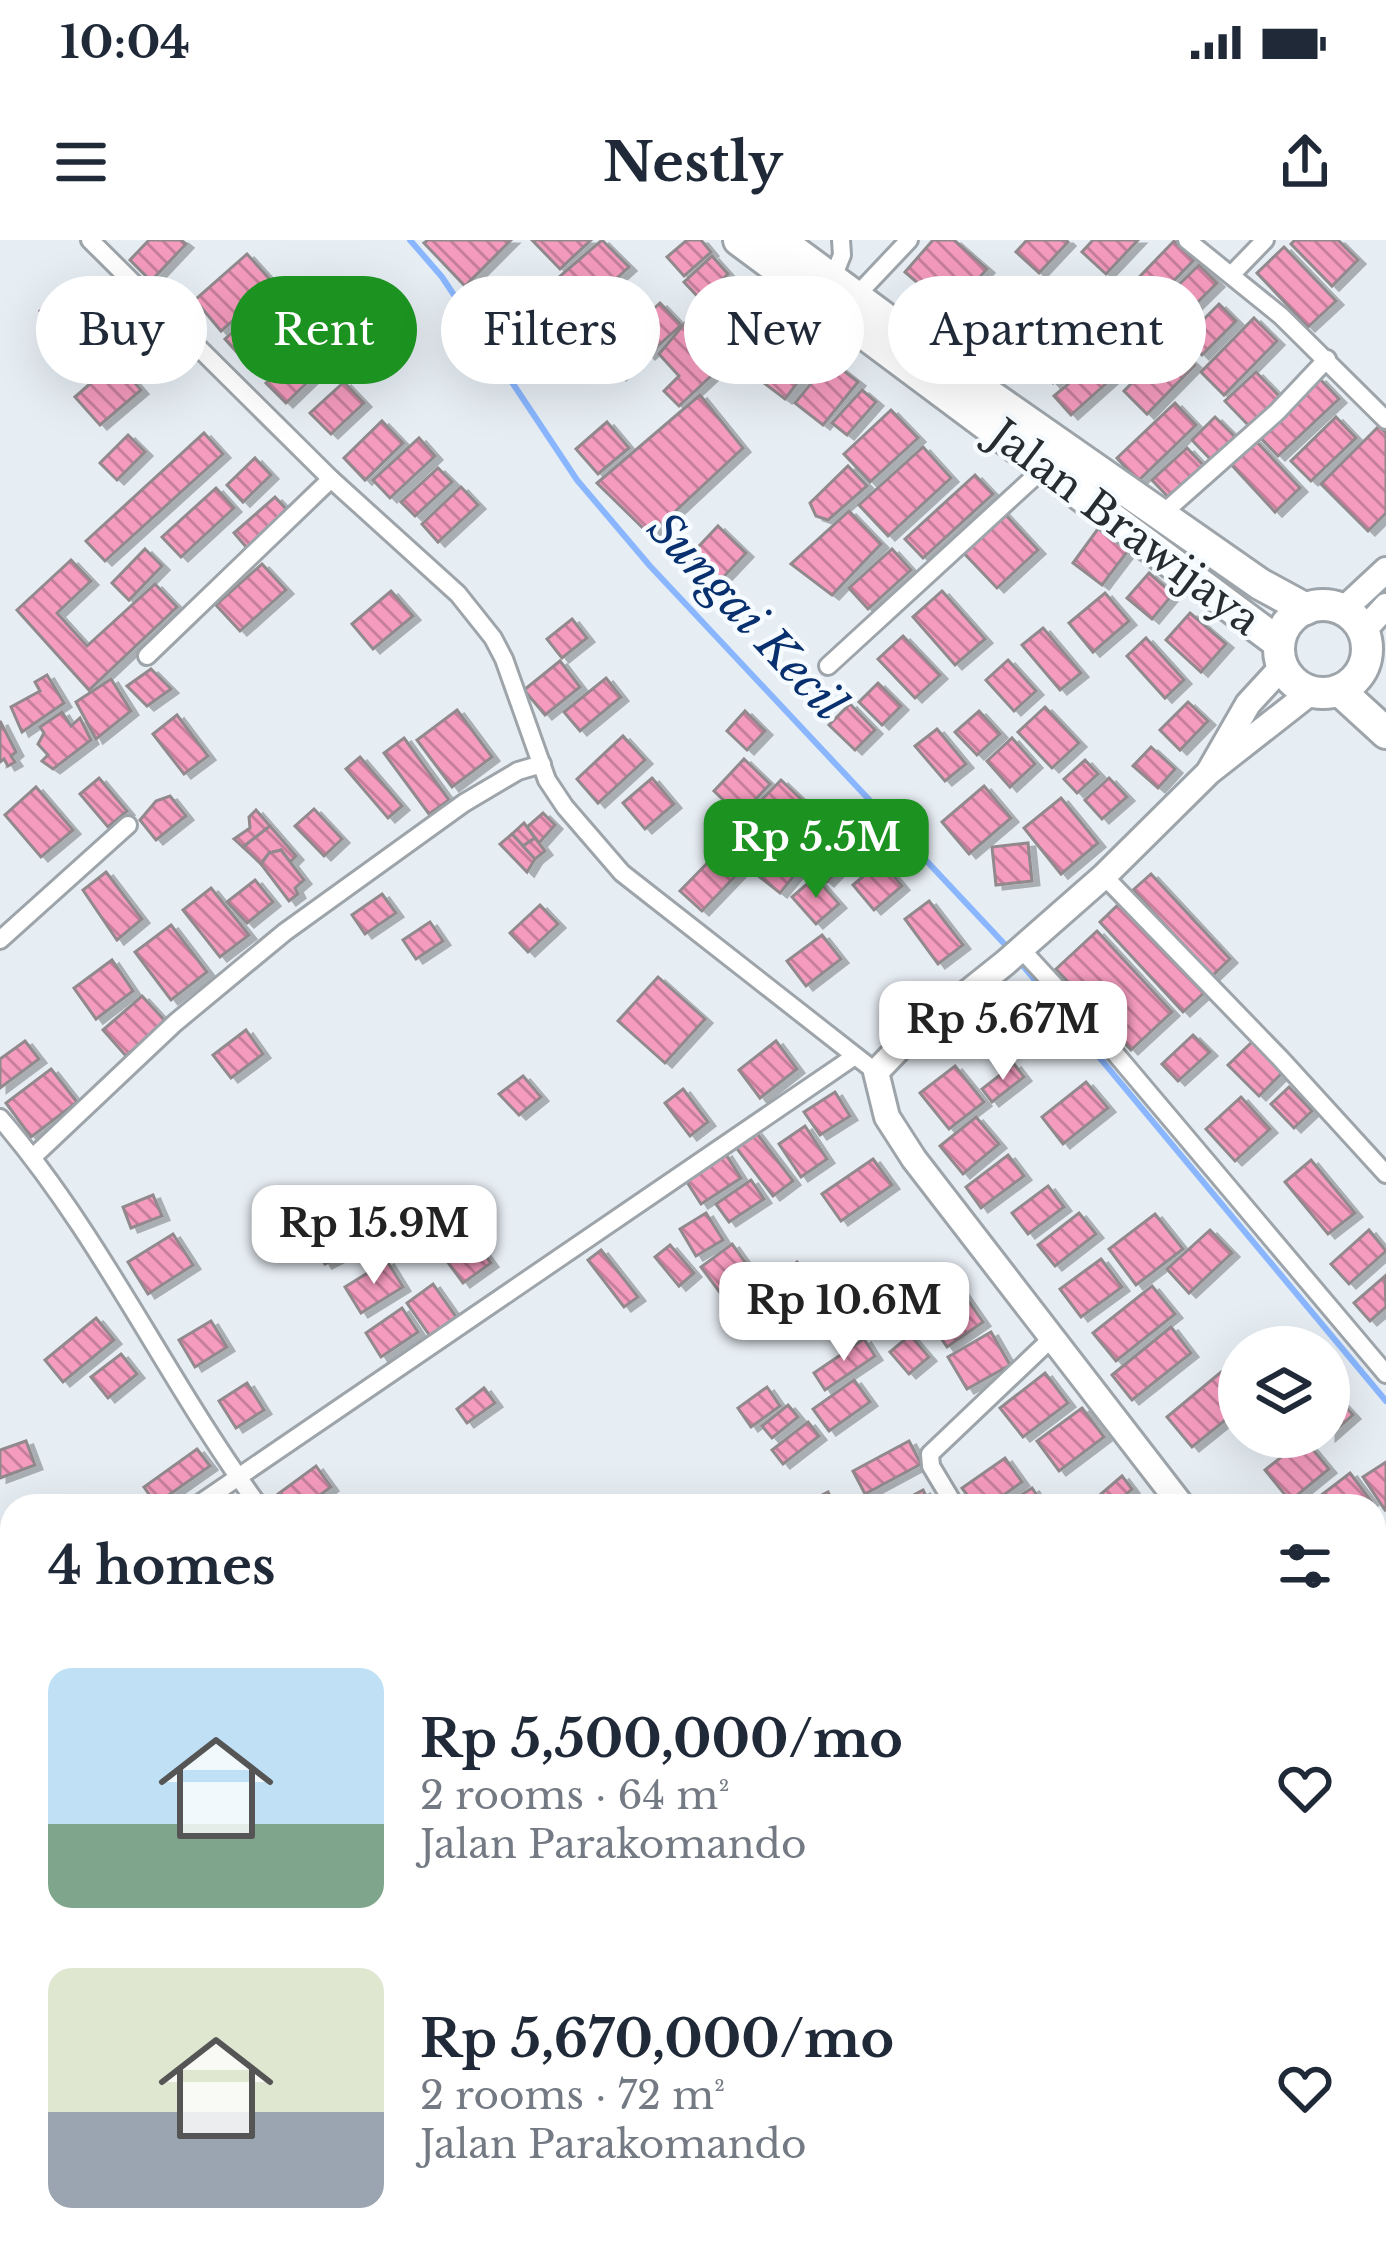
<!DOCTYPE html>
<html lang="en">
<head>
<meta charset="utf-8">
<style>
	:root { --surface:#fff; --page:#f6f6f7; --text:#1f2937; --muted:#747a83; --accent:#1c9320 }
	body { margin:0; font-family:"Libre Baskerville",serif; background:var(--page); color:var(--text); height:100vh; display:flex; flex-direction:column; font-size:45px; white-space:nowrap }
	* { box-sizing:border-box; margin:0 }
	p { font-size:39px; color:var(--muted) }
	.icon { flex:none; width:66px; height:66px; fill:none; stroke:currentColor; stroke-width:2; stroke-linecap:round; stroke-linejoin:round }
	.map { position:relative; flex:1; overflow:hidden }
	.sheet { position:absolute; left:0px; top:1254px; width:1386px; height:768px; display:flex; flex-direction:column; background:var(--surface); border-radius:36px 36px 0 0; box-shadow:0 12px 48px #0002 }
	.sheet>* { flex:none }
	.top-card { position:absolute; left:36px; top:36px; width:1314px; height:108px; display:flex; gap:24px }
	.tools { position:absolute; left:1218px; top:1086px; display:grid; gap:24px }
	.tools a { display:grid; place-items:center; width:132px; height:132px; border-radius:50%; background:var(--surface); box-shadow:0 12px 48px #0002; font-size:60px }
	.price { position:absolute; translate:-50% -102px; padding:0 27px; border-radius:24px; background:#fff; color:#222; font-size:39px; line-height:78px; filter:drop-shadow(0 3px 6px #0008) }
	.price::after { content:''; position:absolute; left:50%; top:72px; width:36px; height:27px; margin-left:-18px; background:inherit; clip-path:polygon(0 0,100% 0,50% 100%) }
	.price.active { background:var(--accent); color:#fff }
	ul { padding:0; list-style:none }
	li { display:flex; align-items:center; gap:36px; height:300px; padding:0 48px }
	li span { display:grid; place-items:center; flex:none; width:336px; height:240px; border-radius:24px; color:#555 }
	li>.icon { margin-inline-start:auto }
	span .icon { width:144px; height:144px; fill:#fffc; stroke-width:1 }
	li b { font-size:51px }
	h2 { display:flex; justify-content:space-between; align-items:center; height:144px; padding:0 48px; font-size:51px }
	.tag { padding:0 42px; border-radius:54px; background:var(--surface); box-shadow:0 12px 48px #0002; font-size:42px; line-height:108px }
	.tag.active { background:var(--accent); color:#fff }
	.status { display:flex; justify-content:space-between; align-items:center; height:84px; padding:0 60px; background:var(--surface); direction:ltr }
	.status svg { height:33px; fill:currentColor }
	header { display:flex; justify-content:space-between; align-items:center; height:156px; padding:0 48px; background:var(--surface); font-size:54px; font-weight:800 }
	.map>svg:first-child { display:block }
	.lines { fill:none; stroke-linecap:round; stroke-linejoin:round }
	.stream { stroke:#89b6fe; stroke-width:6 }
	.building { fill:url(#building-back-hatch); stroke:#91898c; stroke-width:3; filter:url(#shadow) }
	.street-casing { stroke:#9ea5aa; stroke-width:22 }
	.secondary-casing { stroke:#9ea5aa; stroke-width:30 }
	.highway-casing { stroke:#9ea5aa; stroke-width:36 }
	.street { stroke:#fff; stroke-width:16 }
	.secondary { stroke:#fff; stroke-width:24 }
	.highway { stroke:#fff; stroke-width:30 }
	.labels { text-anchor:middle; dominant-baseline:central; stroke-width:9; stroke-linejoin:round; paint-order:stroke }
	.street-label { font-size:42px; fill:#292c2e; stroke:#f5fbff }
	.water-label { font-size:45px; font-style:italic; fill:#08306e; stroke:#f5fbff }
</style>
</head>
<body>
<div class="status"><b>10:04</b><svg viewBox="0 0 49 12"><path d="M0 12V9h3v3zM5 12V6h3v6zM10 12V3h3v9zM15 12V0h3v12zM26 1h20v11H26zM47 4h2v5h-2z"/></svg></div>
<header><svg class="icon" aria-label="menu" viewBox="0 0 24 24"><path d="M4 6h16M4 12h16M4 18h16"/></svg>Nestly<svg class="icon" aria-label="share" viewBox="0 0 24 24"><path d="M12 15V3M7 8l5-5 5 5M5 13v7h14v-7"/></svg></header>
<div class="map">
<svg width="1386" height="2022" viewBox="0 0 1386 2022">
	<defs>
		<pattern id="building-back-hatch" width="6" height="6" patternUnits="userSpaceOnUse" patternTransform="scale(3)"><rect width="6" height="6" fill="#f59bbe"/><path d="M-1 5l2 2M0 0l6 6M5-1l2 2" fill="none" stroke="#c67f9b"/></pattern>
		<filter id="shadow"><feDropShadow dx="7" dy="4" stdDeviation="0" flood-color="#0004"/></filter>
	</defs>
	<rect width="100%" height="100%" fill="#e6edf3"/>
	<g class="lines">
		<g class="stream">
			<path d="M410,0L442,37L577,240L650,326L1011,711"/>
			<path d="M1019,721L1386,1161"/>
		</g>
	</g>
	<g class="building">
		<path d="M149,0H181L186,4L151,41L130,20Z"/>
		<path d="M428,0H511L465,46L424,3Z"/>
		<path d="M532,0H591L560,29Z"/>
		<path d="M602,0L629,27L586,66L559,37Z"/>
		<path d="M687,0H701L711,12L684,36L667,17Z"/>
		<path d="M933,0H954L987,29L950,71L905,32Z"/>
		<path d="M1027,0H1066L1068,2L1039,33L1016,12Z"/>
		<path d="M1093,0H1138L1106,34L1082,12Z"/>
		<path d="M1295,0H1338L1358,20L1332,46L1291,4Z"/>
		<path d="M1174,1L1194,20L1140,75L1121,56Z"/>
		<path d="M1284,7L1336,61L1308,87L1257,33Z"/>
		<path d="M247,14L274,44L221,91L195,60Z"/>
		<path d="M712,16L728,34L701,60L684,42Z"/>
		<path d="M1199,25L1217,43L1131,128L1113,109Z"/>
		<path d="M983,46L1003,61L979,93L959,78Z"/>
		<path d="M71,48L87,70L57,93L40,71Z"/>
		<path d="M279,50L306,80L251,128L225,99Z"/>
		<path d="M1040,51L1066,79L1032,111L1005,84Z"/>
		<path d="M660,63L681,85L648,115L627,93Z"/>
		<path d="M1219,64L1236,81L1202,115L1185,98Z"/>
		<path d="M695,71H709L744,105L679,166L664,151L679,136L659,114Z"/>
		<path d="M96,75L117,101L85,128L64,102Z"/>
		<path d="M1254,78L1277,101L1224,155L1201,132Z"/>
		<path d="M795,86L824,108L785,159L756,137Z"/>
		<path d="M610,91L637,118L619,136L592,109Z"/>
		<path d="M1070,94L1087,113L1053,143L1036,124Z"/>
		<path d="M1172,103L1195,125L1147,174L1124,151Z"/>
		<path d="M304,107L323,127L286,163L266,143Z"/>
		<path d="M830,120L858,142L823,185L795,163Z"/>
		<path d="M116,121L141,150L100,185L75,157Z"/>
		<path d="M1094,122L1110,140L1071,175L1054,156Z"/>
		<path d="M1256,132L1282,159L1251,188L1225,161Z"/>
		<path d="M1319,138L1339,159L1278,216L1258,195Z"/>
		<path d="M344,142L364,163L331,194L310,173Z"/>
		<path d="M862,150L876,162L847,195L832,183Z"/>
		<path d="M700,155L743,208L650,295L597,243Z"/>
		<path d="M1175,163L1196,185L1138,241L1117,218Z"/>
		<path d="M891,170L918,198L870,242L844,214Z"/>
		<path d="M1215,177L1237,199L1213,222L1192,200Z"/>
		<path d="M1336,177L1356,198L1311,241L1291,221Z"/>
		<path d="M382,181L403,203L365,240L344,218Z"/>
		<path d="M607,182L629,208L598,234L576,209Z"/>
		<path d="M1379,186L1386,193V273L1368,291L1321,244Z"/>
		<path d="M204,193L223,214L105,321L86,301Z"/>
		<path d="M128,195L145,212L117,240L100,223Z"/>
		<path d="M419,198L435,216L390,258L373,240Z"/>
		<path d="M1254,199L1300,248L1275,272L1229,222Z"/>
		<path d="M923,207L951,238L888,296L859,265Z"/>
		<path d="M1187,208L1205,227L1170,259L1152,240Z"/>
		<path d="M255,218L271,235L243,262L227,245Z"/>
		<path d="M848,226L867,246L828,280L816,276L810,263Z"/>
		<path d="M438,228L452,242L415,276L401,262Z"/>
		<path d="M975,235L993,254L923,318L905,299Z"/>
		<path d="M461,247L478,265L438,302L422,284Z"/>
		<path d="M216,248L234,268L181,317L162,297Z"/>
		<path d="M275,257L289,272L248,309L234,293Z"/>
		<path d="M849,271L881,304L832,355L791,324Z"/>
		<path d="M1002,271L1038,310L997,348L960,309Z"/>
		<path d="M718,286L746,313L714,347L685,321Z"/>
		<path d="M1100,286L1130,308L1102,345L1073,323Z"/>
		<path d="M145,309L162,326L129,360L112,343Z"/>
		<path d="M892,309L911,330L868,369L849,348Z"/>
		<path d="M71,320L91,341L57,373L87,406L155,344L177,367L89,450L17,370Z"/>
		<path d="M262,324L286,350L240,391L216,365Z"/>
		<path d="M1149,333L1173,354L1152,379L1127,358Z"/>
		<path d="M391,351L413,376L373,409L352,384Z"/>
		<path d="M942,351L985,399L955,425L913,377Z"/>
		<path d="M1105,353L1129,381L1093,412L1069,383Z"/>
		<path d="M1190,373L1226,404L1201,432L1166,400Z"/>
		<path d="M572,379L587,398L562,418L547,399Z"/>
		<path d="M1043,388L1081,433L1060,450L1022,405Z"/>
		<path d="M903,396L940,435L915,458L878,419Z"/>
		<path d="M1146,398L1184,440L1165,458L1127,416Z"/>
		<path d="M1008,420L1036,451L1014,471L986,440Z"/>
		<path d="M560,421L580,447L545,475L524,450Z"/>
		<path d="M151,429L171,449L147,466L127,446Z"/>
		<path d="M47,435L64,463L22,492L11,467L40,451L35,442Z"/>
		<path d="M606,438L621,457L580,491L564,472Z"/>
		<path d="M111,439L131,471L96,499L76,462Z"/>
		<path d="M878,443L901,466L882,485L859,462Z"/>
		<path d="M1188,462L1208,481L1180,510L1160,490Z"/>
		<path d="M850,464L875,490L855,510L829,485Z"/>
		<path d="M1045,467L1079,503L1052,528L1018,492Z"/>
		<path d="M457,470L492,517L452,547L417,500Z"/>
		<path d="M745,471L765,491L747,510L727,491Z"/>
		<path d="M979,471L1000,494L977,515L955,492Z"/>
		<path d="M62,472L71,486L80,478L91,500L53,529L42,521L48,515L38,504L44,493L40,487Z"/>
		<path d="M177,475L208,516L184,534L153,494Z"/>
		<path d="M0,481L16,512L11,516L15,522L8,526L4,519L0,522Z"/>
		<path d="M937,489L966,524L945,541L915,506Z"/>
		<path d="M623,496L645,520L598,563L577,539Z"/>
		<path d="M404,498L449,560L429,574L384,513Z"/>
		<path d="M1012,498L1035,524L1010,547L987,521Z"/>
		<path d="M1151,507L1175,529L1158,548L1133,526Z"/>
		<path d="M360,517L402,566L388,578L346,529Z"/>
		<path d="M744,519L770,544L740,576L714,551Z"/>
		<path d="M1085,520L1098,534L1077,553L1064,539Z"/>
		<path d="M99,538L127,571L108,587L80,554Z"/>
		<path d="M652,538L674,564L645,589L623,563Z"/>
		<path d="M1109,538L1127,557L1102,579L1085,560Z"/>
		<path d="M781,540L802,560L763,599L743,579Z"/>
		<path d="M984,546L1011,578L969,614L942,582Z"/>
		<path d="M36,547L73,590L41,617L5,575Z"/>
		<path d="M170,556L186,576L156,600L140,580L156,561Z"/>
		<path d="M1061,558L1098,603L1061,634L1024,588Z"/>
		<path d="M314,569L342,599L324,616L295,586Z"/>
		<path d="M256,570L270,586L243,607L234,599L250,588L249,577Z"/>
		<path d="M543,573L555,585L539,603L527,587Z"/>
		<path d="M524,583L535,598L523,606L512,594Z"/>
		<path d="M830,585L857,611L827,642L800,616Z"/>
		<path d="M270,586L296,616L290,622L281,610L269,613L261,624L243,607Z"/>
		<path d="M512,594L535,619L527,632L500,604Z"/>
		<path d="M535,598L545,611L535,619L523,606Z"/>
		<path d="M1028,603L1032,641L996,645L992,607Z"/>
		<path d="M765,606L797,632L780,653L746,626Z"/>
		<path d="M281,610L304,640L295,648L298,654L289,661L261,624L269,613Z"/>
		<path d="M720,610L741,630L702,671L680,651Z"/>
		<path d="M881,621L902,646L874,670L853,645Z"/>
		<path d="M106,632L142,679L117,700L83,650Z"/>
		<path d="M1151,634L1230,719L1212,736L1133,650Z"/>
		<path d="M815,637L839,664L816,684L792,657Z"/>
		<path d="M255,640L273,662L247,683L227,662Z"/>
		<path d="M211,648L249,695L220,717L183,670Z"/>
		<path d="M382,654L396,673L365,694L352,675Z"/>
		<path d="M929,661L963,705L938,724L905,679Z"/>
		<path d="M1122,661L1206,751L1183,772L1100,682Z"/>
		<path d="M540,665L558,684L528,712L510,693Z"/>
		<path d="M430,682L443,701L416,719L403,700Z"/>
		<path d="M171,685L207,732L171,760L135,712Z"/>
		<path d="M1097,691L1172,772L1131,810L1056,729Z"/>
		<path d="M822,695L841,719L806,746L787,721Z"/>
		<path d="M112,720L133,751L96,779L74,748Z"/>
		<path d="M658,737L705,779L665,823L618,781Z"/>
		<path d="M142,756L166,782L126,816L103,790Z"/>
		<path d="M1021,770L1037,791L1013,809L997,788Z"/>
		<path d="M246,790L263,814L231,838L213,815Z"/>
		<path d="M1193,795L1210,812L1178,841L1162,824Z"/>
		<path d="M25,801L39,819L0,848V819Z"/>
		<path d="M776,801L797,829L760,858L739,830Z"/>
		<path d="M1252,802L1283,832L1259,856L1228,825Z"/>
		<path d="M1014,824L1024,837L992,862L982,849Z"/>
		<path d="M955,826L984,862L949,889L920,853Z"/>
		<path d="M51,829L77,862L31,897L6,863Z"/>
		<path d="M523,836L541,857L519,875L499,854Z"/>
		<path d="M1086,842L1108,868L1063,904L1042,877Z"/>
		<path d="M1289,847L1312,871L1294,888L1271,864Z"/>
		<path d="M683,849L708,882L690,896L665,863Z"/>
		<path d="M835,852L850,876L820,895L804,872Z"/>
		<path d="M1241,857L1270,889L1235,921L1206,889Z"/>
		<path d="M976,877L999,904L963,934L940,906Z"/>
		<path d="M805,886L827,919L801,937L779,904Z"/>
		<path d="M755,891L793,941L773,956L735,906Z"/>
		<path d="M725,913L741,938L701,964L685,939Z"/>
		<path d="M1008,915L1024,936L981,968L966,947Z"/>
		<path d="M873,919L892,945L841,981L822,954Z"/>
		<path d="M1311,920L1355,973L1328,994L1285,942Z"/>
		<path d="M751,940L764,959L729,982L716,964Z"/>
		<path d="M1048,946L1064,967L1028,994L1012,973Z"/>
		<path d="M153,955L162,976L131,988L123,967Z"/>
		<path d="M706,973L723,1000L696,1016L680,989Z"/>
		<path d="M1079,973L1096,994L1055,1026L1038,1005Z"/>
		<path d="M446,974L460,992L428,1016L414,999Z"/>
		<path d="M1155,974L1183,1009L1136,1045L1109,1009Z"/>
		<path d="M355,978L368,1002L325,1024L312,1001Z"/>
		<path d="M1210,990L1232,1013L1189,1053L1167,1029Z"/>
		<path d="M1369,990L1386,1011L1349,1044L1331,1024Z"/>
		<path d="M173,994L193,1025L148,1054L128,1022Z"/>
		<path d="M472,997L491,1023L463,1043L444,1017Z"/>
		<path d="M732,1004L755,1036L724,1058L701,1027Z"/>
		<path d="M670,1005L694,1033L679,1046L655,1017Z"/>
		<path d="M601,1010L638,1057L624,1067L588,1020Z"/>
		<path d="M1101,1019L1122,1047L1081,1077L1060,1049Z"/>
		<path d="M387,1021L403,1047L361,1073L345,1047Z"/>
		<path d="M797,1022L829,1062L794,1090L762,1050Z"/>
		<path d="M1385,1036L1386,1067L1370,1081L1354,1063Z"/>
		<path d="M433,1044L456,1077L430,1096L407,1063Z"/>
		<path d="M958,1046L983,1082L947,1107L923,1071Z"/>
		<path d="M1152,1046L1175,1074L1116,1121L1093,1093Z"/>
		<path d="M402,1068L418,1092L381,1117L366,1093Z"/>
		<path d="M96,1078L114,1100L63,1142L45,1120Z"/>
		<path d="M211,1081L227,1107L195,1127L179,1100Z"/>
		<path d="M1171,1087L1191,1113L1132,1160L1112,1135Z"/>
		<path d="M991,1092L1010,1125L967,1149L948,1117Z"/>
		<path d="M910,1095L929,1117L909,1134L890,1112Z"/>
		<path d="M864,1099L875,1116L825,1150L814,1133Z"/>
		<path d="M121,1114L137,1134L108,1158L91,1137Z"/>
		<path d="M1221,1132L1239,1154V1169L1192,1207L1167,1177Z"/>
		<path d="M1045,1133L1068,1163L1023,1197L1000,1168Z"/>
		<path d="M854,1140L870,1162L829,1191L813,1169Z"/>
		<path d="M247,1143L264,1170L236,1188L219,1161Z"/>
		<path d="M767,1147L780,1166L751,1187L738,1168Z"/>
		<path d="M484,1148L495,1163L467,1183L457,1169Z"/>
		<path d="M1329,1149L1353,1175L1329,1196Z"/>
		<path d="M788,1165L798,1177L772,1198L762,1186Z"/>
		<path d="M1082,1168L1104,1197L1059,1231L1037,1201Z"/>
		<path d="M808,1182L819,1196L783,1224L772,1210Z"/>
		<path d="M1304,1199L1329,1229L1290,1261L1265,1230Z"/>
		<path d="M26,1201L35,1225L0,1238V1210Z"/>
		<path d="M909,1201L921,1224L865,1254L853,1231Z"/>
		<path d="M197,1209L210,1226L156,1264L144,1247Z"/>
		<path d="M1005,1218L1022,1242L988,1266H975L962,1248Z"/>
		<path d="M1386,1222V1269L1385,1270L1363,1237Z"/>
		<path d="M316,1226L331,1247L305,1266H287L278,1254Z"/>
		<path d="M1350,1233L1371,1261L1364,1266H1307Z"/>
		<path d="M1122,1236L1132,1249L1113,1266H1087Z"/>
		<path d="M1032,1248L1044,1266H1004Z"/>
		<path d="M923,1250L931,1266H893Z"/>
		<path d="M828,1252L835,1266H800Z"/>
		<path d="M1386,1330V1364L1384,1366L1374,1354V1340Z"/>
		<path d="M1386,1581V1625L1374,1609V1589Z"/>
		<path d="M12,1997V2010H20L0,2022V2005Z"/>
		<path d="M488,2010H518L521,2013L510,2022H498Z"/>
		<path d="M1092,2010H1124L1131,2020L1100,2022Z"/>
		<path d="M1220,2010H1245L1253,2022H1222L1216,2012Z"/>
	</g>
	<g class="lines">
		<g class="street-casing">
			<g id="street">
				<path d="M90,0L331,239L458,354L493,398L504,419L547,540L565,567L622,633L876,832"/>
				<path d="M1187,0L1281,76L1386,180"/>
				<path d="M1232,34L1265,0"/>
				<path d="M832,40L842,15L841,0"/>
				<path d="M856,56L909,0"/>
				<path d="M1161,275L1277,172L1327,119"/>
				<path d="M147,416L331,239"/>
				<path d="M828,426L1044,228"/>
				<path d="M1104,636L1280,818L1386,934"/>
				<path d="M0,700L128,585"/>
				<path d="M1021,709L1093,787L1386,1134"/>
				<path d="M0,878C102,997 167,1141 259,1266"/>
				<path d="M33,917L175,783L285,692L464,563L518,531L542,524"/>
				<path d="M196,1266L855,816"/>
				<path d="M955,1266L931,1226L930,1214L1052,1098"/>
				<path d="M0,1398L12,1390"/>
				<path d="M1374,1509L1386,1523"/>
				<path d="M0,1531L12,1551"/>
				<path d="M340,2010L351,2022"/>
				<path d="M991,2010L998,2022"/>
				<path d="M1334,2010L1346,2022"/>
				<path d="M91,2022L94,2010"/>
			</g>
		</g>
		<g class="secondary-casing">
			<g id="secondary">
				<path d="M1343,370L1386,330"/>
				<path d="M1363,391L1386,366"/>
				<path d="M1210,530L1248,464L1282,427"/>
				<path d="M1182,1266L914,919L887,877L876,832L901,806L1005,723L1104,636L1209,532L1311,452"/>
				<path d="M683,2022L692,2010"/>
			</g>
		</g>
		<g class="highway-casing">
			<g id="highway">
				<path d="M739,0L1279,403"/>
				<path d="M779,0L975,145L1260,344L1306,369"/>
				<circle cx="1323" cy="409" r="44"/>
				<path d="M1339,450L1386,493"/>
			</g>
		</g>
		<use href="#street" class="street"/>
		<use href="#secondary" class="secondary"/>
		<use href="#highway" class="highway"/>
	</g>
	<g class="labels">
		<g class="street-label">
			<text transform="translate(1125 287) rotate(37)">Jalan Brawijaya</text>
		</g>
		<g class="water-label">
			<text transform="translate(747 376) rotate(47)">Sungai Kecil</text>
		</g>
	</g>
</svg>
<div class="tools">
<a><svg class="icon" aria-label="layers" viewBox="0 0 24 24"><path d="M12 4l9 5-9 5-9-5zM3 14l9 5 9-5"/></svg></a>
</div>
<b class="price active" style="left:816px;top:661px">Rp 5.5M</b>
<b class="price" style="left:1003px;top:843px">Rp 5.67M</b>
<b class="price" style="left:374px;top:1047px">Rp 15.9M</b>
<b class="price" style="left:844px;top:1124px">Rp 10.6M</b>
<div class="top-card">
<a class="tag">Buy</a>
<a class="tag active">Rent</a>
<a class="tag">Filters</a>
<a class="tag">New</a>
<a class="tag">Apartment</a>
</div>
<section class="sheet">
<h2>4 homes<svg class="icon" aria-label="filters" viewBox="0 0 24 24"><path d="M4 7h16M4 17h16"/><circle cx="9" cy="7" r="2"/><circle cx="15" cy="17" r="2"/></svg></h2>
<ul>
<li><span style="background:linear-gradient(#bfe0f5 65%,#7fa58c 0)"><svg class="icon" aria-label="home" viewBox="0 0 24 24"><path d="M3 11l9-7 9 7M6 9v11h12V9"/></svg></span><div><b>Rp 5,500,000/mo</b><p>2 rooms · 64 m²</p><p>Jalan Parakomando</p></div><svg class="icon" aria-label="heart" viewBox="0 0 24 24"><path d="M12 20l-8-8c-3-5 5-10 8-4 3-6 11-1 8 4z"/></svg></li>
<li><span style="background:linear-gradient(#dfe7d0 60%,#9aa5b1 0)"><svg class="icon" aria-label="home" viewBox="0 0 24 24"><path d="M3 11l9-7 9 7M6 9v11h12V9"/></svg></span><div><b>Rp 5,670,000/mo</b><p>2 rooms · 72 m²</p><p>Jalan Parakomando</p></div><svg class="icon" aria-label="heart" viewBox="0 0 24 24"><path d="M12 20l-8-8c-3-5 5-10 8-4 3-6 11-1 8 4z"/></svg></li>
</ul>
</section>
</div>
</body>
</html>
